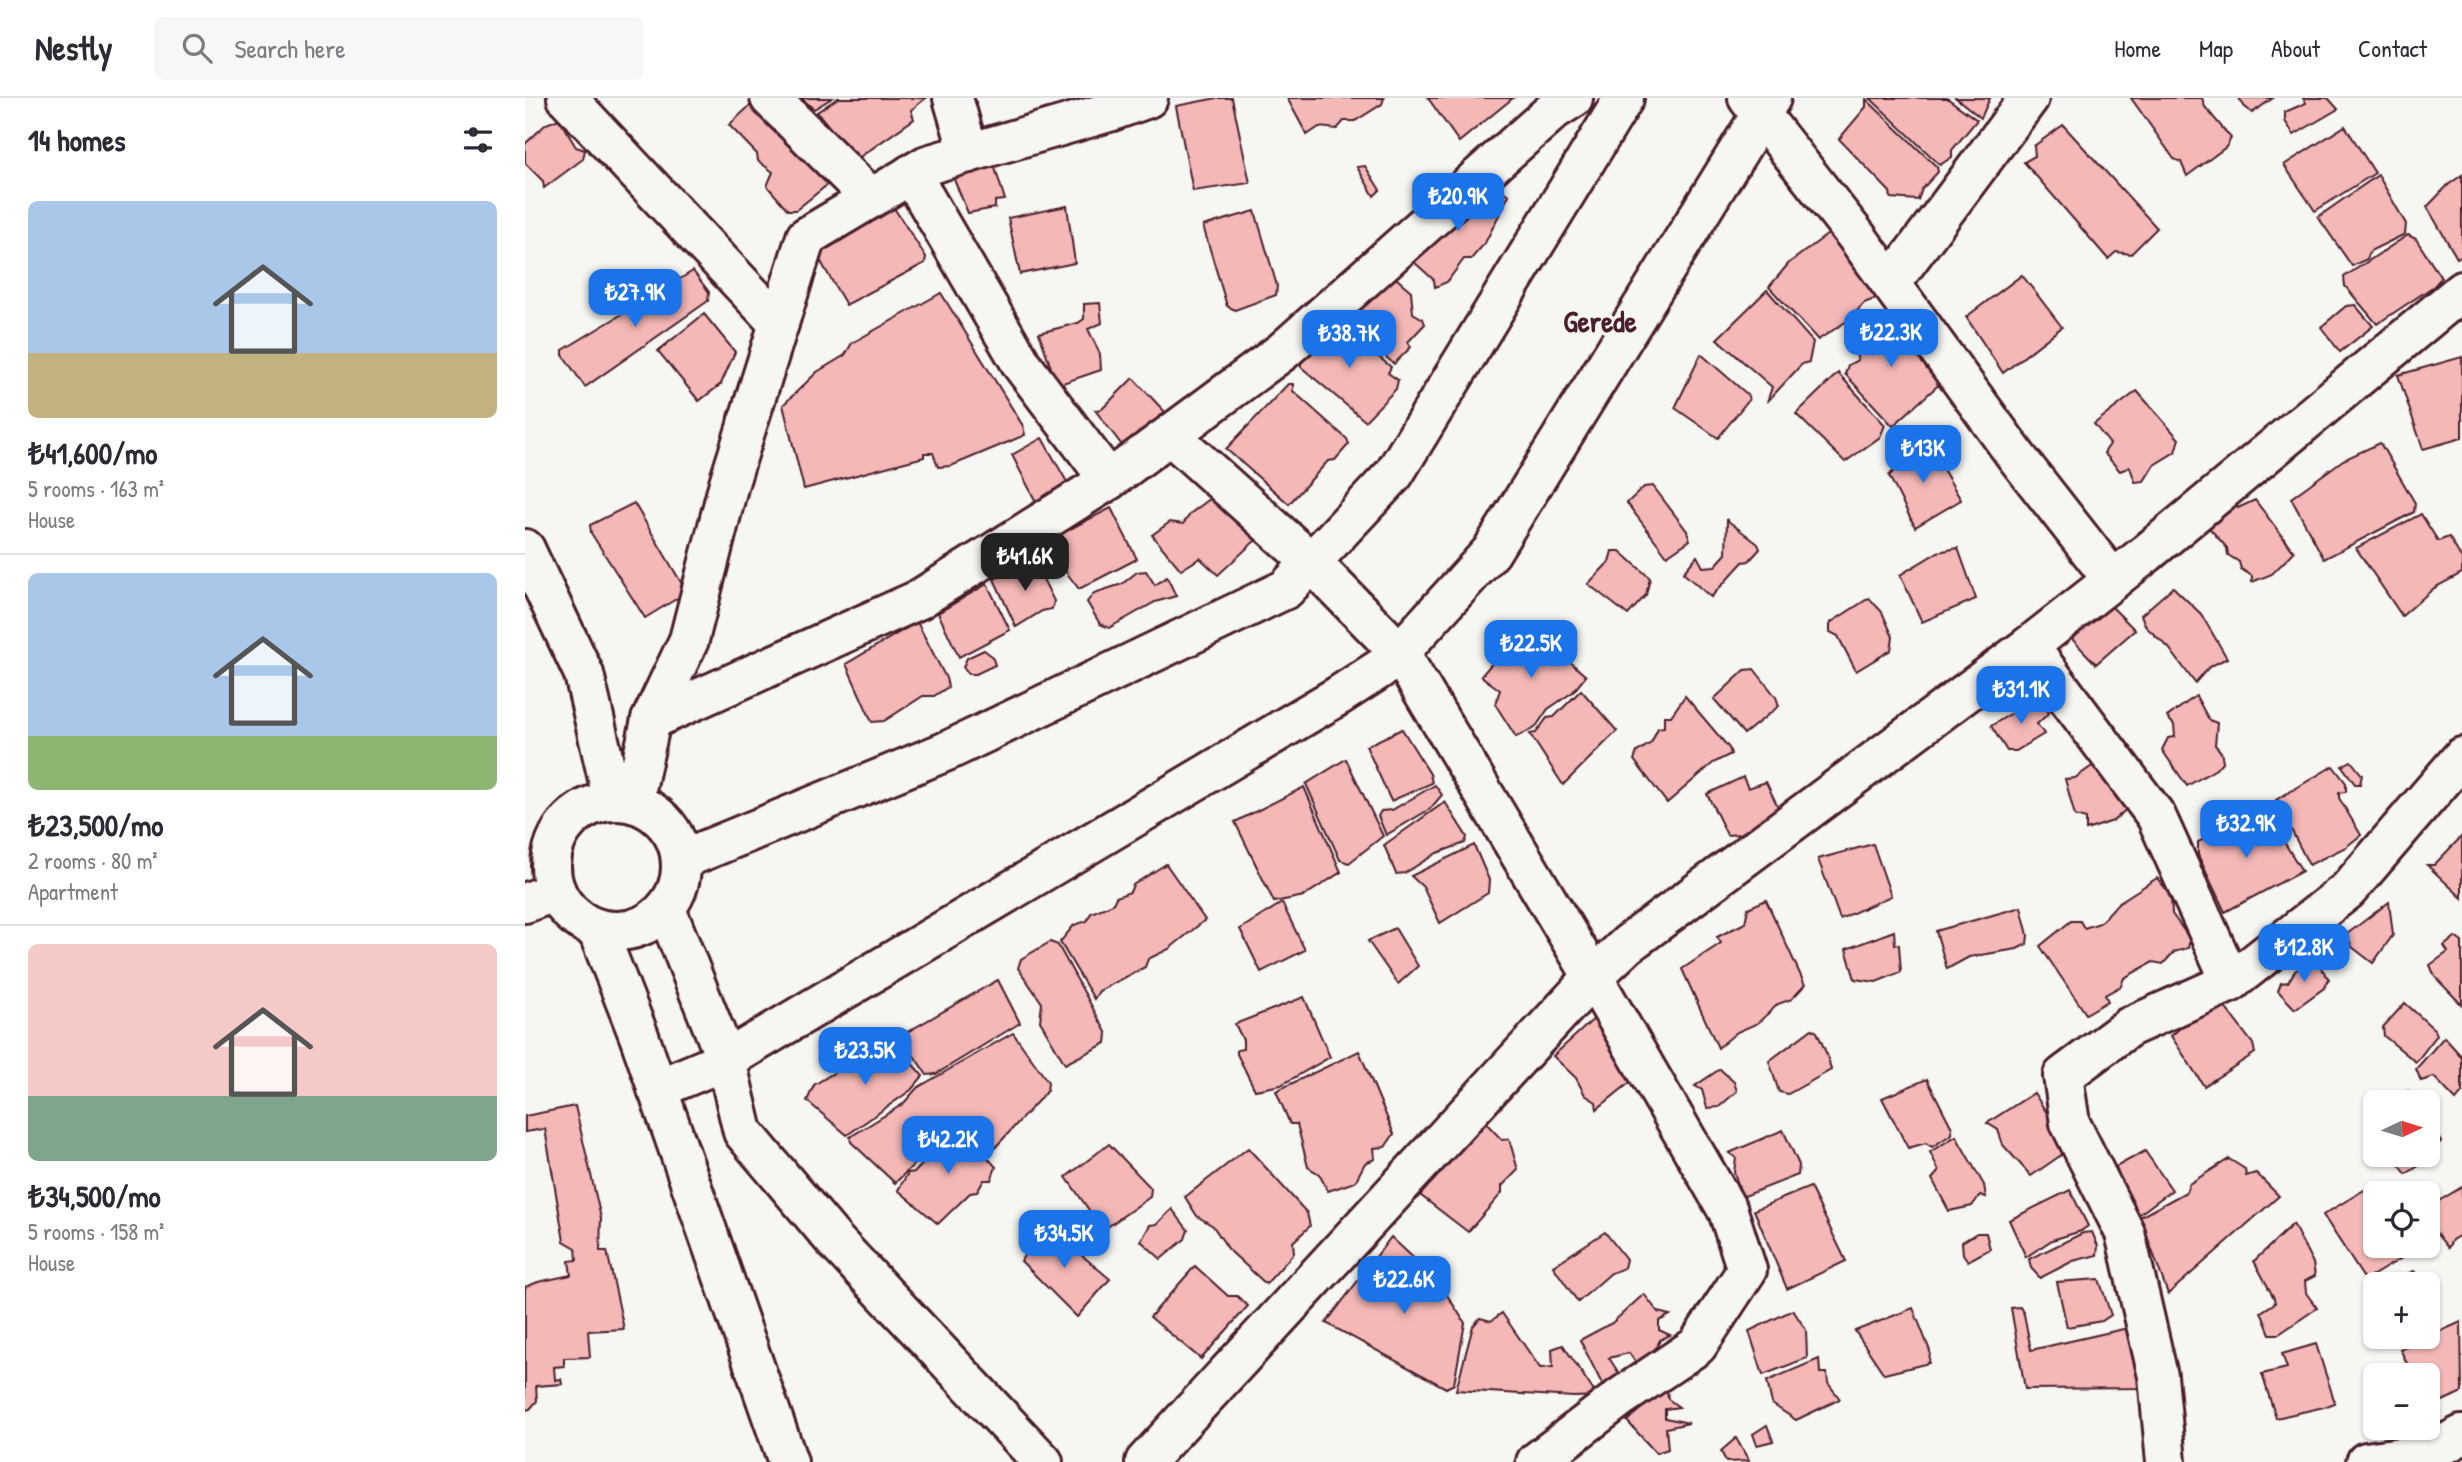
<!DOCTYPE html>
<html lang="en">
<head>
<meta charset="utf-8">
<style>
	:root { --surface:#fff; --page:#f7f7f7; --text:#2b2b33; --muted:#7c7c81; --line:#e1e1e2; --accent:#1a73e8 }
	body { margin:0; font-family:"Patrick Hand",sans-serif; background:var(--page); color:var(--text); height:100vh; display:flex; flex-direction:column; font-size:26px; white-space:nowrap }
	* { box-sizing:border-box; margin:0 }
	p { font-size:23px; color:var(--muted) }
	.icon { flex:none; width:38px; height:38px; fill:none; stroke:currentColor; stroke-width:2; stroke-linecap:round; stroke-linejoin:round }
	.map { position:relative; flex:1; overflow:hidden }
	.sheet { display:flex; flex-direction:column; background:var(--surface); width:525px }
	.sheet>* { flex:none }
	.needle { width:46px; rotate:86deg }
	.tools { position:absolute; left:1838px; top:992px; display:grid; gap:14px }
	.tools a { display:grid; place-items:center; width:77px; height:77px; border-radius:10px; background:var(--surface); box-shadow:0 2px 5px #0004; font-size:35px }
	.price { position:absolute; translate:-50% -60px; padding:0 16px; border-radius:14px; background:var(--accent); color:#fff; font-size:23px; line-height:46px; filter:drop-shadow(0 2px 4px #0008) }
	.price::after { content:''; position:absolute; left:50%; top:42px; width:21px; height:16px; margin-left:-10px; background:inherit; clip-path:polygon(0 0,100% 0,50% 100%) }
	.price.selected { background:#222; color:#fff }
	ul { padding:0; list-style:none }
	li { display:grid; align-content:center; gap:14px; height:371px; padding:0 28px }
	li+li { border-top:2px solid var(--line) }
	li span { display:grid; place-items:center; height:217px; border-radius:10px; color:#555 }
	li>.icon { margin-inline-start:auto }
	span .icon { width:126px; height:126px; fill:#fffc; stroke-width:1 }
	li b { font-size:30px }
	h2 { display:flex; justify-content:space-between; align-items:center; height:84px; padding:0 28px; font-size:30px }
	header { display:flex; align-items:center; gap:42px; box-sizing:border-box; height:98px; padding:0 35px; background:var(--surface); border-bottom:2px solid var(--line) }
	header strong { font-size:33px }
	nav { display:flex; gap:38px; margin-inline-start:auto; font-size:24px }
	.search { width:490px; height:63px; background:var(--page); display:flex; align-items:center; gap:18px; box-sizing:border-box; padding:0 24px; border-radius:10px; color:var(--muted); font-size:26px }
	main { display:flex; flex:1; min-height:0 }
	.map>svg:first-child { display:block }
	.building { fill:#f4b8b7; stroke:#4a1f2b; stroke-width:2 }
	.lines { fill:none; stroke-linecap:round; stroke-linejoin:round }
	.minor-casing { stroke:#4a1f2b; stroke-width:44 }
	.tertiary-casing { stroke:#4a1f2b; stroke-width:44 }
	.minor { stroke:#f6f6f2; stroke-width:38 }
	.tertiary { stroke:#f6f6f2; stroke-width:38 }
	.labels { text-anchor:middle; dominant-baseline:central; stroke-width:7; stroke-linejoin:round; paint-order:stroke }
	.district-label { font-size:30px; font-weight:bold; fill:#4a1f2b; stroke:#f6f6f2 }
</style>
</head>
<body>
<header>
<strong>Nestly</strong>
<div class="search"><svg class="icon" aria-label="search" viewBox="0 0 24 24"><circle cx="10" cy="10" r="6"/><path d="M15 15l6 6"/></svg>Search here</div>
<nav><a>Home</a><a>Map</a><a>About</a><a>Contact</a></nav>
</header>
<main>
<section class="sheet">
<h2>14 homes<svg class="icon" aria-label="filters" viewBox="0 0 24 24"><path d="M4 7h16M4 17h16"/><circle cx="9" cy="7" r="2"/><circle cx="15" cy="17" r="2"/></svg></h2>
<ul>
<li><span style="background:linear-gradient(#a9c7e8 70%,#c2b280 0)"><svg class="icon" aria-label="home" viewBox="0 0 24 24"><path d="M3 11l9-7 9 7M6 9v11h12V9"/></svg></span><div><b>₺41,600/mo</b><p>5 rooms · 163 m²</p><p>House</p></div></li>
<li><span style="background:linear-gradient(#a9c7e8 75%,#8fb573 0)"><svg class="icon" aria-label="home" viewBox="0 0 24 24"><path d="M3 11l9-7 9 7M6 9v11h12V9"/></svg></span><div><b>₺23,500/mo</b><p>2 rooms · 80 m²</p><p>Apartment</p></div></li>
<li><span style="background:linear-gradient(#f6c9c9 70%,#7fa58c 0)"><svg class="icon" aria-label="home" viewBox="0 0 24 24"><path d="M3 11l9-7 9 7M6 9v11h12V9"/></svg></span><div><b>₺34,500/mo</b><p>5 rooms · 158 m²</p><p>House</p></div></li>
</ul>
</section>
<div class="map">
<svg width="1937" height="1364" viewBox="0 0 1937 1364">
	<rect width="100%" height="100%" fill="#f6f6f2"/>
	<filter id="ink" filterUnits="userSpaceOnUse"><feTurbulence type="fractalNoise" baseFrequency=".0143" numOctaves="2"/><feDisplacementMap in="SourceGraphic" scale="14" xChannelSelector="R" yChannelSelector="G"/><feConvolveMatrix kernelMatrix="1 2 1 2 8 2 1 2 1" color-interpolation-filters="sRGB"/></filter>
	<g filter="url(#ink)">
		<g class="building">
			<path d="M276,0H307L289,11Z"/>
			<path d="M313,0H401L386,12L389,21L329,63L325,64L316,43L292,14Z"/>
			<path d="M692,0H707L725,85L668,93L651,8Z"/>
			<path d="M762,0H859L857,6L830,23H819L812,31L794,29L782,37Z"/>
			<path d="M903,0H988L934,44Z"/>
			<path d="M1345,0H1422L1452,22L1427,52V59L1415,67Z"/>
			<path d="M1431,0H1465L1456,20Z"/>
			<path d="M1606,0H1677L1680,9L1706,40L1701,49L1662,78L1656,64L1649,61Z"/>
			<path d="M1714,0H1748L1727,15L1719,8Z"/>
			<path d="M1778,0H1803L1813,11L1769,37L1760,23V14L1781,5Z"/>
			<path d="M1341,1L1412,69L1413,74L1397,91L1393,102L1366,100L1365,94L1314,41L1341,9Z"/>
			<path d="M230,3L270,37L302,87L271,112H263L242,88L248,74L233,63L232,56L204,27Z"/>
			<path d="M34,21L51,49L60,52L58,61L19,90L18,83L0,65V46L21,26Z"/>
			<path d="M1538,27L1632,130L1606,156L1591,154L1583,161L1499,64L1510,58L1509,48Z"/>
			<path d="M1820,28L1850,75L1790,113L1759,67Z"/>
			<path d="M466,57L480,102L470,103V110L443,115L425,72Z"/>
			<path d="M840,68L855,92L849,98L832,69Z"/>
			<path d="M1853,77L1881,126L1880,136L1845,153L1842,161L1827,168L1793,119Z"/>
			<path d="M1937,77V157L1932,160L1902,109L1923,87Z"/>
			<path d="M958,82L984,97L960,145L946,161H939L922,184L910,189L909,182L878,154Z"/>
			<path d="M542,108L550,165L495,176L483,120Z"/>
			<path d="M369,110L401,159L400,165L321,207L292,157Z"/>
			<path d="M730,113L752,188L751,197L710,212L702,208L678,128Z"/>
			<path d="M1303,136L1351,195L1352,200L1339,205L1325,221L1293,242L1244,189L1264,165Z"/>
			<path d="M1883,137L1891,141L1916,180L1909,188L1852,226L1820,188L1819,179Z"/>
			<path d="M858,169L886,193L888,215L898,221L900,226L883,244L886,249L869,266L813,218Z"/>
			<path d="M168,173L184,194L183,203L60,289L38,257V252Z"/>
			<path d="M1497,177L1537,229L1478,275L1441,219Z"/>
			<path d="M1242,192L1288,244L1284,264L1277,266L1242,304L1247,289L1192,241Z"/>
			<path d="M416,195L498,328L500,337L426,368L413,369L408,355H399V359L279,391L258,307L292,274L320,257L327,245Z"/>
			<path d="M575,205L577,225L563,231L575,256L576,272L532,287L514,235L553,225L559,221V206Z"/>
			<path d="M1830,207L1848,228L1815,254L1796,229L1821,208Z"/>
			<path d="M1365,213L1419,282L1368,328L1320,276L1323,267L1333,262L1325,241Z"/>
			<path d="M179,216L210,254L196,286L174,303L133,253Z"/>
			<path d="M807,221L866,269L863,275L873,282L871,291L840,323L776,269V260Z"/>
			<path d="M1176,256L1222,296L1224,301L1193,340L1150,310Z"/>
			<path d="M1937,259V340L1898,351L1873,277Z"/>
			<path d="M1313,275L1360,327L1355,339L1320,364L1271,316Z"/>
			<path d="M608,280L640,314L635,327L603,355L570,312L577,311Z"/>
			<path d="M763,286H768V293L822,341L824,346L810,362L803,363L764,406L701,351Z"/>
			<path d="M1612,293L1654,341L1650,354L1629,367L1619,383L1610,384L1605,369L1595,373L1579,355L1585,346L1569,326Z"/>
			<path d="M1399,339L1436,402L1390,429L1364,378Z"/>
			<path d="M517,340L546,391L513,408L487,357Z"/>
			<path d="M1855,345L1890,405L1889,414L1799,461L1766,400L1818,362Z"/>
			<path d="M1128,388L1162,433L1165,442L1142,458L1102,405L1119,389Z"/>
			<path d="M694,394L729,432L732,441L693,477L675,460L656,472L627,437L645,424L658,426L666,415Z"/>
			<path d="M1704,400L1713,410L1730,402L1769,454L1747,476L1727,484V478L1716,471L1714,464L1703,457L1702,450L1679,424Z"/>
			<path d="M109,405L157,486L156,498L120,520L66,435L65,427Z"/>
			<path d="M586,410L612,461L554,491L541,474L527,440Z"/>
			<path d="M1896,416L1913,443L1924,439L1937,461V475L1909,490L1877,518L1831,450Z"/>
			<path d="M1202,422L1233,446L1235,451L1224,463L1218,464L1186,499L1158,475L1172,458L1178,469L1190,468L1201,456Z"/>
			<path d="M1433,450L1451,501L1397,524L1375,477L1413,454Z"/>
			<path d="M1087,453H1095L1125,480L1121,497L1103,517L1063,486L1084,464Z"/>
			<path d="M509,463L529,503L527,511L517,513L491,529L469,481Z"/>
			<path d="M621,473L630,487L642,479L651,498L630,504L584,530L575,526L562,504L569,495L597,486L612,474Z"/>
			<path d="M462,486L485,532L434,559L413,515Z"/>
			<path d="M1648,489L1676,516L1702,560L1684,569L1670,585L1644,550L1621,529L1616,517Z"/>
			<path d="M1344,500L1357,514L1368,539L1366,552L1331,573L1313,538L1305,534V525Z"/>
			<path d="M1583,505L1610,532L1571,566L1544,538L1561,528Z"/>
			<path d="M392,524L421,580L423,589L409,598H398L359,623L347,624L321,566Z"/>
			<path d="M1006,529L1061,578L1048,594L1023,611L1010,630L991,639L970,606L975,592L956,578L987,542L994,541L997,530Z"/>
			<path d="M459,552L467,558L470,567L451,576H443L438,569L442,560Z"/>
			<path d="M1229,571L1251,599L1254,608L1219,636L1189,601L1220,572Z"/>
			<path d="M1056,592L1092,633L1038,687L1005,636L1011,635L1022,620L1029,619Z"/>
			<path d="M1160,598L1204,650L1206,656L1188,665L1142,705L1109,662L1112,654L1126,645L1133,630L1139,629V618H1146Z"/>
			<path d="M1671,598L1684,622L1692,625L1690,647L1696,654L1698,663L1691,671L1662,688L1637,652L1643,640L1650,639L1649,627L1642,619Z"/>
			<path d="M1512,599L1524,615L1512,626L1519,636L1491,653H1482L1466,628Z"/>
			<path d="M877,631L905,676L907,685L866,703L841,648Z"/>
			<path d="M1580,659L1604,709L1588,723L1561,732V721L1550,718L1540,681L1550,680Z"/>
			<path d="M821,661L858,738L824,765L815,762L781,686Z"/>
			<path d="M1826,663L1837,677L1835,686H1830L1817,668Z"/>
			<path d="M1808,668L1821,685V694L1814,695V700L1836,737L1821,749L1784,767L1751,702Z"/>
			<path d="M1218,679L1223,690L1241,684L1255,713L1215,736L1202,737L1182,696Z"/>
			<path d="M910,687L917,697L905,711L861,737L853,718L856,713L867,712Z"/>
			<path d="M779,689L816,774L779,798L749,804L710,724Z"/>
			<path d="M920,704L942,739L940,745L912,755L880,775L871,776L859,747Z"/>
			<path d="M1738,710L1777,773L1700,814L1673,757V744Z"/>
			<path d="M1937,738V800L1902,767H1909Z"/>
			<path d="M1348,746L1366,798L1315,821L1293,761Z"/>
			<path d="M949,747L964,782L963,795L915,825L898,789L886,778Z"/>
			<path d="M641,766L680,822L644,851L623,861L620,869L574,893L569,901L535,844L549,827L562,823L566,815L588,806L591,799L605,794L608,787Z"/>
			<path d="M1632,780L1646,798L1647,816L1665,841L1663,850L1649,854L1638,866L1628,864L1599,880L1596,888L1580,897L1583,903L1561,916L1515,848L1546,823H1555L1559,830L1575,825L1593,805Z"/>
			<path d="M1241,802L1280,887L1267,901L1253,906L1233,925L1212,934L1193,950L1157,871L1196,845L1192,839L1220,825L1223,810Z"/>
			<path d="M1864,804L1868,837L1848,865L1827,849L1822,836Z"/>
			<path d="M757,805L780,852L736,874L715,831Z"/>
			<path d="M1496,809L1503,837L1502,846L1492,851L1444,859L1422,871L1411,833Z"/>
			<path d="M870,830L893,868L873,886L843,843Z"/>
			<path d="M1369,833L1370,846L1374,847L1376,874L1351,884L1330,881L1321,851Z"/>
			<path d="M1930,839L1937,844V907L1910,879L1905,867L1923,854L1919,848Z"/>
			<path d="M525,844L533,847L582,936L581,945L540,966L515,923L517,905L493,870L496,861Z"/>
			<path d="M1789,860L1804,881L1799,890L1770,911L1753,893L1756,885L1763,884L1770,873Z"/>
			<path d="M473,882L495,925L411,976L402,977L385,952L370,941Z"/>
			<path d="M779,899L805,959L756,987L730,992L712,956V952L718,951V942L710,926Z"/>
			<path d="M1696,904L1728,946L1730,955L1679,988L1646,938L1670,917Z"/>
			<path d="M1880,905L1910,932L1912,937L1891,964L1859,938L1858,929Z"/>
			<path d="M1073,917L1108,982L1072,1011L1071,1004L1060,997L1051,980L1028,958Z"/>
			<path d="M1287,931L1292,934L1303,959L1306,972L1263,996L1254,994L1244,963Z"/>
			<path d="M488,935L523,984L522,993L467,1053L438,1025L430,1026L370,1085L326,1044L325,1039L378,1006L392,990Z"/>
			<path d="M1919,939L1937,959V995L1931,1002L1909,979L1896,983L1891,971Z"/>
			<path d="M359,944H368L398,978L386,992L322,1037L282,1003L289,987Z"/>
			<path d="M834,953L869,1036L860,1049L849,1050L850,1061L840,1065L830,1084L803,1093L794,1076L783,1069L772,1026H765L751,993Z"/>
			<path d="M1195,971L1209,984L1212,993L1194,1009L1182,1010L1177,992L1170,988Z"/>
			<path d="M1402,981L1427,1030V1036L1407,1049L1401,1045L1383,1050L1357,1000Z"/>
			<path d="M1883,993L1890,1004H1869Z"/>
			<path d="M1509,995L1545,1051L1506,1078L1478,1047L1473,1032L1462,1025Z"/>
			<path d="M50,1008L76,1120L75,1153H82L99,1231L63,1233L65,1259L39,1260V1268L29,1269L30,1282L36,1281L37,1286L11,1288L12,1303L5,1311L0,1312V1189L13,1184L46,1177L44,1163L52,1162L51,1150L39,1143L20,1031L0,1034V1018Z"/>
			<path d="M1902,1022L1916,1044L1902,1054Z"/>
			<path d="M955,1025H961L977,1042L984,1041L993,1072L977,1088V1095L943,1134L895,1097Z"/>
			<path d="M431,1031H437L471,1069L466,1082H459L452,1094L445,1095L413,1126L373,1092L383,1075L390,1074Z"/>
			<path d="M1258,1032L1274,1067L1273,1077L1217,1099L1209,1074L1211,1060L1204,1055Z"/>
			<path d="M1431,1038L1459,1087L1461,1099L1455,1097L1447,1108L1424,1113L1407,1081L1414,1073L1405,1054Z"/>
			<path d="M584,1046L626,1090L625,1099L578,1132L541,1079Z"/>
			<path d="M723,1050L782,1115L785,1128L768,1144L769,1155L741,1186L704,1152L688,1128L672,1118L660,1099Z"/>
			<path d="M1620,1053L1647,1092L1612,1118L1587,1071Z"/>
			<path d="M1867,1057H1899L1895,1067L1881,1076Z"/>
			<path d="M1704,1061L1720,1071L1721,1078L1731,1075L1754,1098L1643,1196L1615,1119L1661,1094L1664,1086Z"/>
			<path d="M1285,1089L1321,1163L1262,1191L1229,1112Z"/>
			<path d="M1937,1089V1136L1927,1142L1923,1150L1902,1124V1110Z"/>
			<path d="M1545,1092L1563,1128L1556,1133L1527,1142L1501,1159L1484,1122Z"/>
			<path d="M1839,1092L1850,1109V1148H1876L1878,1151L1877,1160L1840,1182L1798,1117Z"/>
			<path d="M647,1111L663,1132L660,1141L636,1161L616,1143L625,1127L632,1126Z"/>
			<path d="M1768,1126L1788,1165L1790,1178L1780,1183L1781,1195L1792,1210L1754,1236H1745L1736,1214L1750,1205L1749,1200L1729,1163Z"/>
			<path d="M521,1127L585,1181L552,1219L496,1163L512,1132Z"/>
			<path d="M1080,1134L1101,1161L1099,1170L1086,1175L1053,1204L1028,1168Z"/>
			<path d="M1567,1134L1573,1148L1572,1157L1548,1163L1515,1180L1506,1170L1504,1161L1558,1135Z"/>
			<path d="M1452,1135H1461L1465,1151L1443,1163L1438,1156L1437,1144Z"/>
			<path d="M866,1139L913,1183L940,1225L929,1286L921,1290L801,1225Z"/>
			<path d="M670,1168L703,1198H712L723,1208L676,1261L625,1219Z"/>
			<path d="M1889,1173L1899,1186H1872L1870,1181Z"/>
			<path d="M1574,1181L1586,1217L1577,1223L1542,1229L1532,1184Z"/>
			<path d="M1902,1192L1911,1204L1902,1210Z"/>
			<path d="M1119,1196L1133,1214L1145,1217L1134,1223V1232L1145,1237L1135,1242L1128,1256L1111,1265L1104,1255L1084,1260L1097,1280L1082,1289L1077,1286L1055,1242L1087,1225Z"/>
			<path d="M1495,1209L1499,1216L1506,1252L1603,1230L1618,1290L1500,1291L1486,1210Z"/>
			<path d="M1388,1210L1405,1253L1404,1265L1359,1276L1330,1233Z"/>
			<path d="M1268,1212L1281,1232L1282,1260L1238,1277L1224,1233Z"/>
			<path d="M977,1215L1015,1270L1028,1269L1027,1251L1038,1247L1072,1298L1049,1299L931,1292L948,1228L955,1220L966,1223Z"/>
			<path d="M1936,1224L1937,1294L1905,1309L1902,1304V1278H1888L1875,1251Z"/>
			<path d="M1791,1246L1810,1305L1799,1309L1751,1320L1737,1276L1762,1270L1757,1256Z"/>
			<path d="M1294,1261L1295,1275H1302L1303,1285L1315,1301L1271,1322L1247,1306L1242,1283Z"/>
			<path d="M1142,1293L1143,1301L1154,1309L1140,1311V1320L1164,1325L1141,1330L1143,1351L1131,1355L1102,1323L1133,1295Z"/>
			<path d="M1242,1327L1248,1343L1232,1347L1228,1336Z"/>
			<path d="M1211,1340L1224,1363L1201,1364L1196,1353Z"/>
		</g>
		<g class="lines">
			<g class="minor-casing">
				<g id="minor">
					<path d="M42,0L254,226"/>
					<path d="M245,0L346,100"/>
					<path d="M428,0L444,55"/>
					<path d="M1223,0L1332,139L1491,358L1588,482"/>
					<path d="M386,76L497,267L584,382"/>
					<path d="M1366,185L1504,0"/>
					<path d="M646,338L786,464L875,555L1068,879L1203,1113L1222,1172L1172,1248L1096,1299L1011,1364"/>
					<path d="M0,451L59,576L88,703"/>
					<path d="M1504,548L1631,718L1706,884"/>
					<path d="M126,622L393,502L584,382L758,253L1029,12L1048,0"/>
					<path d="M108,705L126,622L164,542L204,385L281,139L402,67L584,14L623,0"/>
					<path d="M620,1364L1068,879L1103,846L1504,548L1622,455L1937,193"/>
					<path d="M1641,1364L1633,1278L1600,1135L1545,1025L1538,978L1604,929L1706,884L1823,792L1937,659"/>
				</g>
			</g>
			<g class="tertiary-casing">
				<g id="tertiary">
					<circle cx="91" cy="768" r="65"/>
					<path d="M156,762L422,653L761,491L869,376L1099,0"/>
					<path d="M0,805L31,793"/>
					<path d="M141,811L201,962L218,1034L309,1142L518,1364"/>
					<path d="M72,831L114,938L263,1364"/>
					<path d="M132,991L201,962L813,598L867,563L966,454L1246,0"/>
					<path d="M1841,1364L1903,1355L1937,1337"/>
				</g>
			</g>
			<use href="#minor" class="minor"/>
			<use href="#tertiary" class="tertiary"/>
		</g>
	</g>
	<g class="labels">
		<g class="district-label">
			<text x="1075" y="223">Gerede</text>
		</g>
	</g>
</svg>
<div class="tools">
<a><svg class="needle" viewBox="-14 -14 28 28"><path d="M0-13l5 13h-10z" fill="#e53935"/><path d="M0 13l5-13h-10z" fill="#7c7c81"/></svg></a>
<a><svg class="icon" aria-label="locate" viewBox="0 0 24 24"><circle cx="12" cy="12" r="6"/><path d="M12 2v4M12 18v4M2 12h4M18 12h4"/></svg></a>
<a>+</a>
<a>−</a>
</div>
<b class="price" style="left:933px;top:135px">₺20.9K</b>
<b class="price" style="left:110px;top:231px">₺27.9K</b>
<b class="price" style="left:1366px;top:271px">₺22.3K</b>
<b class="price" style="left:824px;top:272px">₺38.7K</b>
<b class="price" style="left:1398px;top:387px">₺13K</b>
<b class="price selected" style="left:500px;top:495px">₺41.6K</b>
<b class="price" style="left:1006px;top:582px">₺22.5K</b>
<b class="price" style="left:1496px;top:628px">₺31.1K</b>
<b class="price" style="left:1721px;top:762px">₺32.9K</b>
<b class="price" style="left:1779px;top:886px">₺12.8K</b>
<b class="price" style="left:340px;top:989px">₺23.5K</b>
<b class="price" style="left:423px;top:1078px">₺42.2K</b>
<b class="price" style="left:539px;top:1172px">₺34.5K</b>
<b class="price" style="left:879px;top:1218px">₺22.6K</b>
</div>
</main>
</body>
</html>
